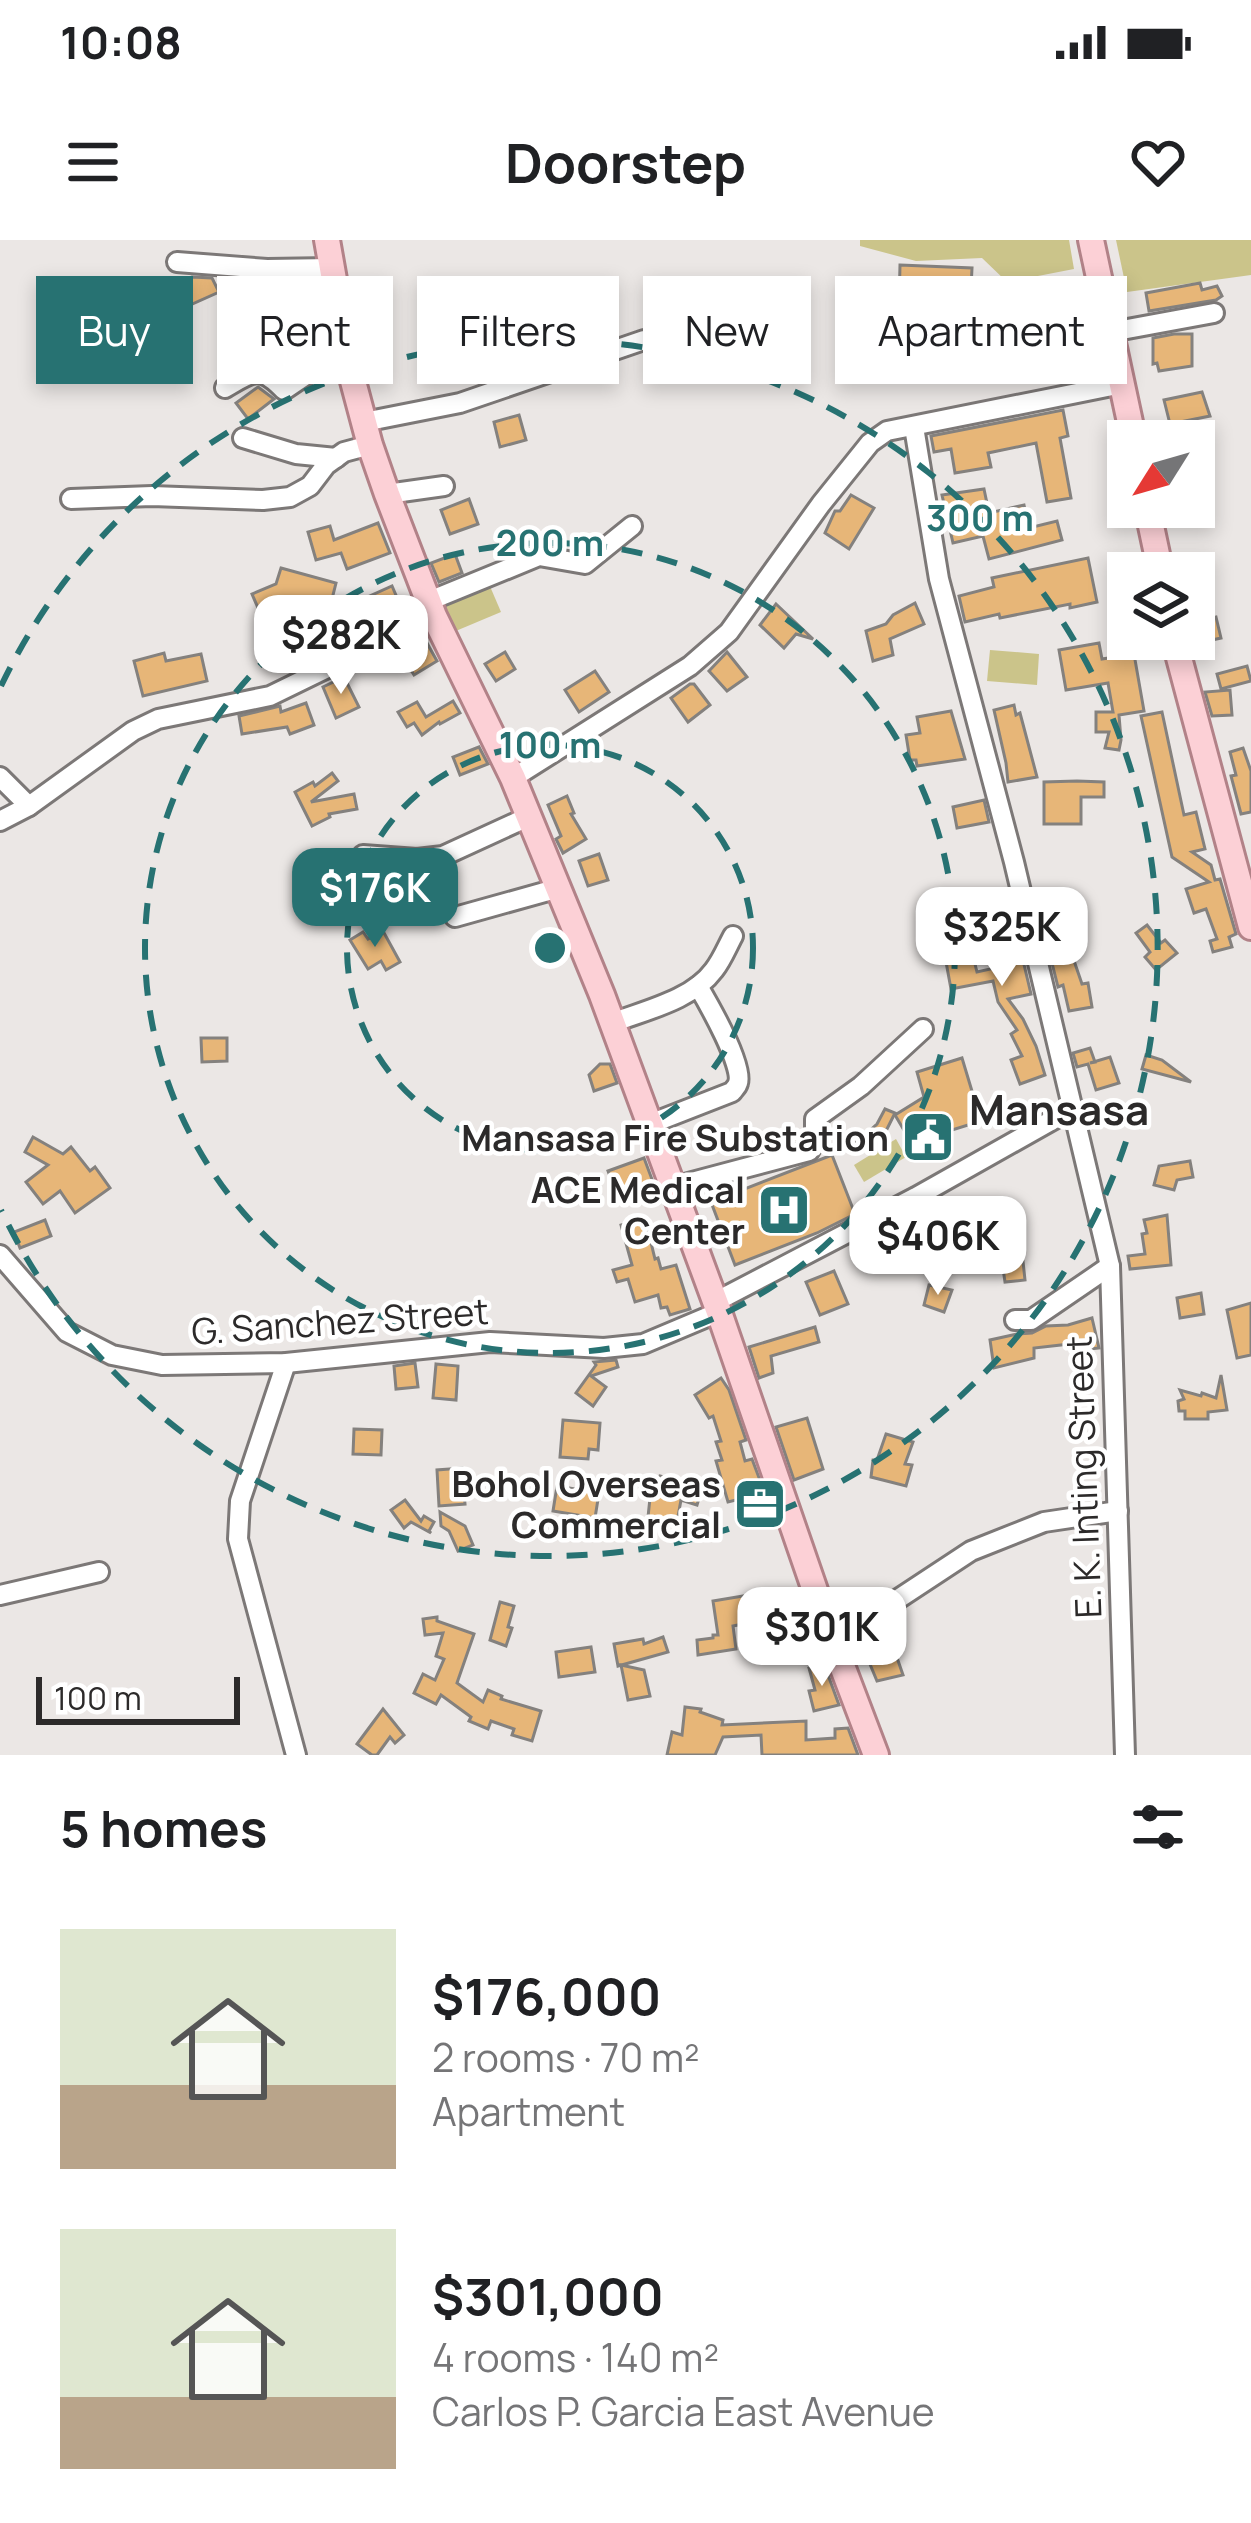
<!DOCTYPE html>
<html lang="en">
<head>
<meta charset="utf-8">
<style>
	:root { --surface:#fff; --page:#f6f6f6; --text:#202124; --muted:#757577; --accent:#277272 }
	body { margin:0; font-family:Manrope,sans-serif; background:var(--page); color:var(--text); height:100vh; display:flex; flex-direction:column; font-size:45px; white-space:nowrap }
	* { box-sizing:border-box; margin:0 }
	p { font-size:39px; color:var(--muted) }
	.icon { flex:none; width:66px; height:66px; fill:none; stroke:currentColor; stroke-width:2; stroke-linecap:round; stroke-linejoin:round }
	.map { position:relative; height:1515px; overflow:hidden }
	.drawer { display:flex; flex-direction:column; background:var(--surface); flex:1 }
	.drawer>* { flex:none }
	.hud { position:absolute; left:36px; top:36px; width:1179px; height:108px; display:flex; gap:24px }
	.needle { width:78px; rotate:233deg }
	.tools { position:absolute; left:1107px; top:180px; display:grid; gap:24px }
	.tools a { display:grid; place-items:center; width:108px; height:108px; border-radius:0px; background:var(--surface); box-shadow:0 6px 18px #0003; font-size:60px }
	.scale { position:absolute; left:36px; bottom:30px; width:204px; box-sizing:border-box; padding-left:12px; border:6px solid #2c2a2a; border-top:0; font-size:33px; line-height:42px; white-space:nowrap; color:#2c2a2a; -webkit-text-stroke:9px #fff; paint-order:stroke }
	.price { position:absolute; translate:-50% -102px; padding:0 27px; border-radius:24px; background:#fff; color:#222; font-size:39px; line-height:78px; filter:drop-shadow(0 3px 6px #0008) }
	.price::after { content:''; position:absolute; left:50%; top:72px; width:36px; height:27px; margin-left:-18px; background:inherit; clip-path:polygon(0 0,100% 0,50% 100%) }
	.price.active { background:var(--accent); color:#fff }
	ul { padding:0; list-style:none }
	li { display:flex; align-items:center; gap:36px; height:300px; padding:0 60px }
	li span { display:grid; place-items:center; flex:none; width:336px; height:240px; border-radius:0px; color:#555 }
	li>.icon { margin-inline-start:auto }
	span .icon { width:144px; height:144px; fill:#fffc; stroke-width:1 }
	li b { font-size:51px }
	h2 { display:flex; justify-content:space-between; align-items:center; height:144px; padding:0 60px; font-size:51px }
	.pill { padding:0 42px; border-radius:0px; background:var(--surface); box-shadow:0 6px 18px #0003; font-size:42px; line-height:108px }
	.pill.active { background:var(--accent); color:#fff }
	.status { display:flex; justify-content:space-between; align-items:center; height:84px; padding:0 60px; background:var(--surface); direction:ltr }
	.status svg { height:33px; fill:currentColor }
	header { display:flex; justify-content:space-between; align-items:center; height:156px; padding:0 60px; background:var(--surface); font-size:54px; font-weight:700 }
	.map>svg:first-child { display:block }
	.green { fill:#cbc48a }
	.building { fill:#e7b678; stroke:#84817e; stroke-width:3 }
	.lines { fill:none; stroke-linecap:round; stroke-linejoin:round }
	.minor-casing { stroke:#7c7877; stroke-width:24 }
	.major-casing { stroke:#b28288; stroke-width:30 }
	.minor { stroke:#fff; stroke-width:18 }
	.major { stroke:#fcd0d6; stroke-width:24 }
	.ring { fill:none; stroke:#277272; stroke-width:6; stroke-dasharray:21 15 }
	.labels { text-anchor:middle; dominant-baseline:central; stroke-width:9; stroke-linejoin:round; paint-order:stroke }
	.poi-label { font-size:36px; font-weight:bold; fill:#2c2a2a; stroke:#fff; text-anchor:end }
	.street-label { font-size:36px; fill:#2c2a2a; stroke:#fff }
	.quarter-label { font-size:42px; font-weight:bold; fill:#2c2a2a; stroke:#fff }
	.centre { fill:#277272; stroke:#fff; stroke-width:6 }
	.ring-label { font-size:36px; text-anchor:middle; font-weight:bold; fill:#277272; stroke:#fff; stroke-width:9; stroke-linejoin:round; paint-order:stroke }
</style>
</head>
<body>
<div class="status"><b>10:08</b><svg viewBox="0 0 49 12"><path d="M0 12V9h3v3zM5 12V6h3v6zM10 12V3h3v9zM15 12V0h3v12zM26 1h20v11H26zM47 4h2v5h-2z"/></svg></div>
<header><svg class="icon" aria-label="menu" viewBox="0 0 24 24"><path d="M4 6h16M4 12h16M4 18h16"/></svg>Doorstep<svg class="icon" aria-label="heart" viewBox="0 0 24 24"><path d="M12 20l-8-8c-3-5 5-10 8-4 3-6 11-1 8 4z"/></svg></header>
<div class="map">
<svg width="1251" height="1515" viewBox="0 0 1251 1515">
	<rect width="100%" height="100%" fill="#ebe7e5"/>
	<g class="green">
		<path d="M860,0H1069L1074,29L1007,42L982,18L916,21L860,6Z"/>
		<path d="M1116,0H1251V35L1127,52Z"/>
		<path d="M489,344L501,372L451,393L439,365Z"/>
		<path d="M990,410L1039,414L1037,445L987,441Z"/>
		<path d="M896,899L906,917L864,942L854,925Z"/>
	</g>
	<g class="building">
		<path d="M900,25L972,28L970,69L899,66Z"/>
		<path d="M192,37L212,38L219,52L190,65L180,42Z"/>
		<path d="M271,42H310V49H307L314,81L294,85L290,67L259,77L254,64L272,57Z"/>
		<path d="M1200,43L1202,50L1217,46L1222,56L1216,60L1149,71L1146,53Z"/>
		<path d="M764,53L771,69L750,84L742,67Z"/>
		<path d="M1036,64L1050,125L1015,134L1000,76Z"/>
		<path d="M969,81L973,109L943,113L946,131L911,137L908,118L912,117L908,92Z"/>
		<path d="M1174,94H1192V126L1159,131L1157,123L1153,124V98Z"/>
		<path d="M258,147L274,159L248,179L236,163Z"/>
		<path d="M1202,152L1210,176L1170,184L1164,160Z"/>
		<path d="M1063,170L1068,196L1060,198L1071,258L1047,262L1036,203L988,213L991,227L955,233L951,209L934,212L931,196Z"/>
		<path d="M519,175L526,200L500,207L494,182Z"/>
		<path d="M984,249L989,273L1024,265L1029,288L1057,281L1062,300L989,319L983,296L953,303L942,255Z"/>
		<path d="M851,255L874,268L849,309L825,293L835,271H840Z"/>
		<path d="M469,259L478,284L450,294L441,270Z"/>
		<path d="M378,283L390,313L347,329L341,313L316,320L308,292L330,286L334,300Z"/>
		<path d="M455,314L462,333L439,342L431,323Z"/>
		<path d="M1088,318L1097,362L1070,368V364L1000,378L999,374L965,382L959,356L994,347L992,338Z"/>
		<path d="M281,328L336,343L330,367L351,357L354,363L392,346L404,374L366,390L368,393L310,421L295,386L269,404L262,393L267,389L252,354L276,344Z"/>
		<path d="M915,363L924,384L890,399L893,415L873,421L866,391L886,384L893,375Z"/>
		<path d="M776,364L813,399L796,394L784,408L760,385Z"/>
		<path d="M1216,377L1221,398L1194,404V382Z"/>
		<path d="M427,403L437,421L414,435L403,417Z"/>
		<path d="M1099,403L1102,419L1134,414L1144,471L1119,475L1121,500L1119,510L1105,508L1109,492H1096V472H1113L1108,443L1066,450L1059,410Z"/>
		<path d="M505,412L515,429L496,441L485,424Z"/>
		<path d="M727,412L747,437L727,451L709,431Z"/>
		<path d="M164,413L166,421L201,414L207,441L143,456L134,421Z"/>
		<path d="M1247,426L1251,441L1221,449L1217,434Z"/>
		<path d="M595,431L609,452L579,472L565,450Z"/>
		<path d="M344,437L359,467L336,478L323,447Z"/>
		<path d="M690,444H694L710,465L688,482L671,458Z"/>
		<path d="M1230,450L1232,475L1212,476L1205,452Z"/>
		<path d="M453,461L460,473L440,484L439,482L422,495L414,483L407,487L398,472L417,462L426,477Z"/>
		<path d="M306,463L314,485L290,494L287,487L242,494L239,476L280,466L281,472Z"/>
		<path d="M1014,465L1016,475L1020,473L1037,537L1008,542L1006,523L994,470Z"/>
		<path d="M951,471L965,519L917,526L916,520H910L906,495L920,493L917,477Z"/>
		<path d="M1162,472L1184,575L1196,572L1205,609L1192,612L1211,625L1215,640L1220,639L1236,694L1229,697L1232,707L1213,712L1210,701L1217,699L1206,669L1194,673L1186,649L1209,642L1172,617L1141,476Z"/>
		<path d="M479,507L488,524L460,535L453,517Z"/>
		<path d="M1243,508L1251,531V572L1241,574L1231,536L1236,535L1230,512Z"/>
		<path d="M332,533L338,541L311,562L354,554L357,569L329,574L330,577L312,586L295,552L313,542L315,546Z"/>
		<path d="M1077,541L1104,542V557H1081V584H1044V542Z"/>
		<path d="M567,556L574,573L571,574L586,599L563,613L556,599L561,596L548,565Z"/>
		<path d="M984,560L989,582L957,588L953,567Z"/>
		<path d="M336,611L348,642L372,633L379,653L345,665L333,631L312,640L305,623Z"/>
		<path d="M599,614L608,640L588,646L579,621Z"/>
		<path d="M1013,678L1031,754L1008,759L1023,779L1036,806L1045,835L1020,844L1011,820L1022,816L1011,794L1017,790L998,762L993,741L951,749L944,711L970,704L977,732L1004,726L997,700L988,702L984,686Z"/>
		<path d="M1147,685L1161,703L1165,700L1177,713L1156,730L1145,717L1150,712L1136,693Z"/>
		<path d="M383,691L400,722L386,730L381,721L368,729L350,700L363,692L368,699Z"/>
		<path d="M1070,709L1082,744L1088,743L1092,767L1069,771L1063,745L1058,747L1050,715Z"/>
		<path d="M201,798H227V821L202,822Z"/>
		<path d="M1090,808L1095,822L1090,823L1110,817L1119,843L1096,850L1088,824L1077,827L1073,813Z"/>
		<path d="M1146,815L1162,820L1191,842L1142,829Z"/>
		<path d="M962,818L981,881L926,898L935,911L921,919L895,875L924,857L917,832Z"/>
		<path d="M600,824H610L617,843L594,851L589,835Z"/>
		<path d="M885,869L895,873L887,889L863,910L857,902L877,884Z"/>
		<path d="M33,897L63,914L71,907L90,931L95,927L110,948L75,973L60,951L43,964L26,942L48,925L25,912Z"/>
		<path d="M832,915L855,974L817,993L735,1025L711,962Z"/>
		<path d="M644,918L653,942L617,955L608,931Z"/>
		<path d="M1190,921L1193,937L1177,940L1174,950L1154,945L1159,926Z"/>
		<path d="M950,958L954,992L930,994L927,966L941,959Z"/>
		<path d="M1167,975L1171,1025L1130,1029L1128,1016L1145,1014L1142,994L1147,993L1144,980Z"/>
		<path d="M645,978L655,1019L658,1018L661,1029L676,1025L690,1069L670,1075L667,1067L661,1068L658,1055L635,1062L628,1039L617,1042L613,1030L632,1025L621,985Z"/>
		<path d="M45,980L51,996L20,1008L14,992Z"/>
		<path d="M1022,1012L1025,1040L1005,1042L1001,1015Z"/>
		<path d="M834,1031L848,1064L820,1075L806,1042Z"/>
		<path d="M929,1045L952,1050L944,1072L924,1065Z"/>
		<path d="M1201,1053L1204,1074L1180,1078L1177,1058Z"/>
		<path d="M1251,1063V1115L1237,1118L1227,1070Z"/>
		<path d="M1092,1078L1099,1108L1071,1111L1070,1104L1034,1108V1118L994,1128L990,1100L1017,1094L1032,1093L1046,1086L1068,1085Z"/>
		<path d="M815,1087L819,1102L771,1116L773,1133L759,1138L749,1107Z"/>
		<path d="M616,1120L618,1127L591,1136L606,1147L593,1166L576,1153L596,1125L594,1122Z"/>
		<path d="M415,1123L418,1147L396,1149L394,1126Z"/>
		<path d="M436,1124L458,1126L456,1160L433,1158Z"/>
		<path d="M1221,1135L1227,1170L1208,1172V1179H1185V1171H1179L1178,1161L1184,1159L1180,1150L1201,1156L1202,1153L1216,1158Z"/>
		<path d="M721,1138L729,1150L746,1200L740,1202L745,1221L752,1219L761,1243L757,1244L768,1266L758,1268L752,1256L728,1262L716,1221L722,1220L716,1202L721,1201L713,1176L709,1178L695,1155Z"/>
		<path d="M807,1178L823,1229L794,1240L776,1187Z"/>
		<path d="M563,1180L600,1183L598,1210L589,1209L588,1219L560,1217Z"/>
		<path d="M354,1189L382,1190L381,1215L353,1214Z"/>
		<path d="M886,1194L913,1202L905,1224L912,1225L906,1246L871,1237L873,1220H877Z"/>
		<path d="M462,1228L465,1264L439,1266L437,1230Z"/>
		<path d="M660,1236L702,1248L697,1265L681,1260L677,1282L648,1277L650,1258L654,1259Z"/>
		<path d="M557,1246L599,1253L595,1278L553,1271Z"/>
		<path d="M405,1260L421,1281L424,1276L434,1282L429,1291L431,1293L411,1282L404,1288L391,1270Z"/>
		<path d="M440,1272L465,1286L473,1305L458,1311L449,1291L441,1286Z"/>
		<path d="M743,1356L748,1383L733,1386L736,1409L698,1415L697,1400L713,1398V1395H718L713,1361Z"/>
		<path d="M500,1362L514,1366L508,1387L512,1388L506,1406L490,1400Z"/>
		<path d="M437,1377V1381L474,1394L457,1443L483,1462L488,1450L502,1456L501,1459L541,1471L532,1501L512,1495L514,1489L491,1481L488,1489L469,1481L471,1477L441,1455L436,1464L414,1453L423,1434L435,1440L444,1419L436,1416L443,1393L425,1395L423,1379Z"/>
		<path d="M663,1397L668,1412L618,1426L614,1404L643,1399L644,1404Z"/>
		<path d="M591,1407L595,1432L559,1437L556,1412Z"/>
		<path d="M894,1409L903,1435L877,1441L867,1417Z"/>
		<path d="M824,1424L839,1465L814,1471L809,1451L815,1450L809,1428Z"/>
		<path d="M621,1425L644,1430L650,1456L628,1460Z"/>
		<path d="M685,1467L701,1469L700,1472L723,1480L722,1485L806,1481V1500L835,1498V1489L848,1488L858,1515H762L761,1495L723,1497L715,1515H667L672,1492L682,1495Z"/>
		<path d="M383,1469L404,1495L395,1503L390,1497L377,1515H372L357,1504Z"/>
	</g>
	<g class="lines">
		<g class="minor-casing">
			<g id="minor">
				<path d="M177,22L267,29L332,28"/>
				<path d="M1111,92L1214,73"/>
				<path d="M225,148C253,132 259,124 284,150L346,108"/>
				<path d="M364,182L460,163L644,100"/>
				<path d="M914,187L939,339L1014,622L1110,1026L1125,1515"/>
				<path d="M243,198L296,214L336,218"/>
				<path d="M387,254L444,246"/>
				<path d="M71,259L152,256L263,260L290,257L310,246L326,225L344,212L370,205"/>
				<path d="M429,361L539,316L585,324L632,286"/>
				<path d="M0,537L29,566"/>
				<path d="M513,538L690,426L729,392L821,264L870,203L887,191L1122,144"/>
				<path d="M0,581L29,566L133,491L158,479L270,456L434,376"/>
				<path d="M363,615L417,619L443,616L528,577"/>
				<path d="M455,677L559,648"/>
				<path d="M612,783C646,770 692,760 714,730C722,720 727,707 733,696"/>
				<path d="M650,884L732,852C734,849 737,847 738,843C744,826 708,763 698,746"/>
				<path d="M673,947L809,911L815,901V879L861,846L923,789"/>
				<path d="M0,1015L67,1092L112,1115L162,1125L286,1123L490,1102L604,1108L643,1104L719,1072"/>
				<path d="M715,1062L916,957L1074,868"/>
				<path d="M1015,1080H1031L1110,1026"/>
				<path d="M286,1123L240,1261L238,1299L296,1515"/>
				<path d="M0,1355L99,1332"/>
				<path d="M830,1394L848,1392L971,1311L1044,1282L1118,1271"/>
			</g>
		</g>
		<g class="major-casing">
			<g id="major">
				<path d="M327,0L350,130L370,205L387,254L434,376L513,538L602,755L719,1072L830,1394L876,1515"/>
				<path d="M1091,0L1134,201"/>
				<path d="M1147,267L1161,333"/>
				<path d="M1174,399L1251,687"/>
			</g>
		</g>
		<use href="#minor" class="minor"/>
		<use href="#major" class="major"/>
	</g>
	<g class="ring">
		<circle cx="550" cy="708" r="203"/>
		<circle cx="550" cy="708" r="405"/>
		<path d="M1 446A608 608 0 1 1 1 970"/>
	</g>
	<defs>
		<g id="civic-square" transform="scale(2.7)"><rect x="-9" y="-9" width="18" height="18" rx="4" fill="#277272" stroke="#fff"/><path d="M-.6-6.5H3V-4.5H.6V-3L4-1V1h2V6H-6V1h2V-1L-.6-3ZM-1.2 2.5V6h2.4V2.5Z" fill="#fff"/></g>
		<g id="hospital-square" transform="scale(2.7)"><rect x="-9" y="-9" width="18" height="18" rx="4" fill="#277272" stroke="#fff"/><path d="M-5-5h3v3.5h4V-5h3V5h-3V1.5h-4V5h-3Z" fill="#fff"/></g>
		<g id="office-square" transform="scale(2.7)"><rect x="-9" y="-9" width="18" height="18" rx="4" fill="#277272" stroke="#fff"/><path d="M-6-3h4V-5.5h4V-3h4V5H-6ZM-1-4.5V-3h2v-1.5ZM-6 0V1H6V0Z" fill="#fff"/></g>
	</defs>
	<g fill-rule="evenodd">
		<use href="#civic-square" x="928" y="897"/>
		<use href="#hospital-square" x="784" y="970"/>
		<use href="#office-square" x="760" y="1264"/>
	</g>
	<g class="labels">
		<g class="poi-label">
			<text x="889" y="897">Mansasa Fire Substation</text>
			<text x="745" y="949">ACE Medical<tspan x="745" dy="41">Center</tspan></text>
			<text x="721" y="1243">Bohol Overseas<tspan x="721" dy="41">Commercial</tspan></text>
		</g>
		<g class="street-label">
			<text transform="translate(340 1081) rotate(-4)">G. Sanchez Street</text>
			<text transform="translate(1083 1237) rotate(-92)">E. K. Inting Street</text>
		</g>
		<g class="quarter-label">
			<text x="1059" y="869">Mansasa</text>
		</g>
	</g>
	<circle cx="550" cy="708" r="18" class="centre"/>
	<g class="ring-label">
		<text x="980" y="291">300 m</text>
		<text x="550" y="316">200 m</text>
		<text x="550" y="518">100 m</text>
	</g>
</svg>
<div class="tools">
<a><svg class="needle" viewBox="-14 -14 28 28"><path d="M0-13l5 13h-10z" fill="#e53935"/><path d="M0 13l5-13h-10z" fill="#757577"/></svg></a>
<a><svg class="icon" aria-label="layers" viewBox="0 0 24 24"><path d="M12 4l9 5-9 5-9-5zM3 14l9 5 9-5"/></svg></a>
</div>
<div class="scale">100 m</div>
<b class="price" style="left:341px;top:457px">$282K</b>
<b class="price active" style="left:375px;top:710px">$176K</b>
<b class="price" style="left:1002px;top:749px">$325K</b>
<b class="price" style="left:938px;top:1058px">$406K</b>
<b class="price" style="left:822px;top:1449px">$301K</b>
<div class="hud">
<a class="pill active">Buy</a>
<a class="pill">Rent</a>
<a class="pill">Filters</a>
<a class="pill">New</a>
<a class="pill">Apartment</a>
</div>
</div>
<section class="drawer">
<h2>5 homes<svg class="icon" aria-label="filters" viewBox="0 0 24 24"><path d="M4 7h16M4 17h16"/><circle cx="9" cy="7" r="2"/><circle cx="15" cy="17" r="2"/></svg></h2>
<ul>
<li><span style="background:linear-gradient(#dfe7d0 65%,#b9a48a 0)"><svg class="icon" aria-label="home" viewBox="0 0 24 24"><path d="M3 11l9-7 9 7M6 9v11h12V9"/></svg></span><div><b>$176,000</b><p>2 rooms · 70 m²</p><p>Apartment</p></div></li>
<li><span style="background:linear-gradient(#dfe7d0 70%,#b9a48a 0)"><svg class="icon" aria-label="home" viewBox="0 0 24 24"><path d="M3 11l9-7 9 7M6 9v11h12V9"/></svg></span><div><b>$301,000</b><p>4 rooms · 140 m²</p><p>Carlos P. Garcia East Avenue</p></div></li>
</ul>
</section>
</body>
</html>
